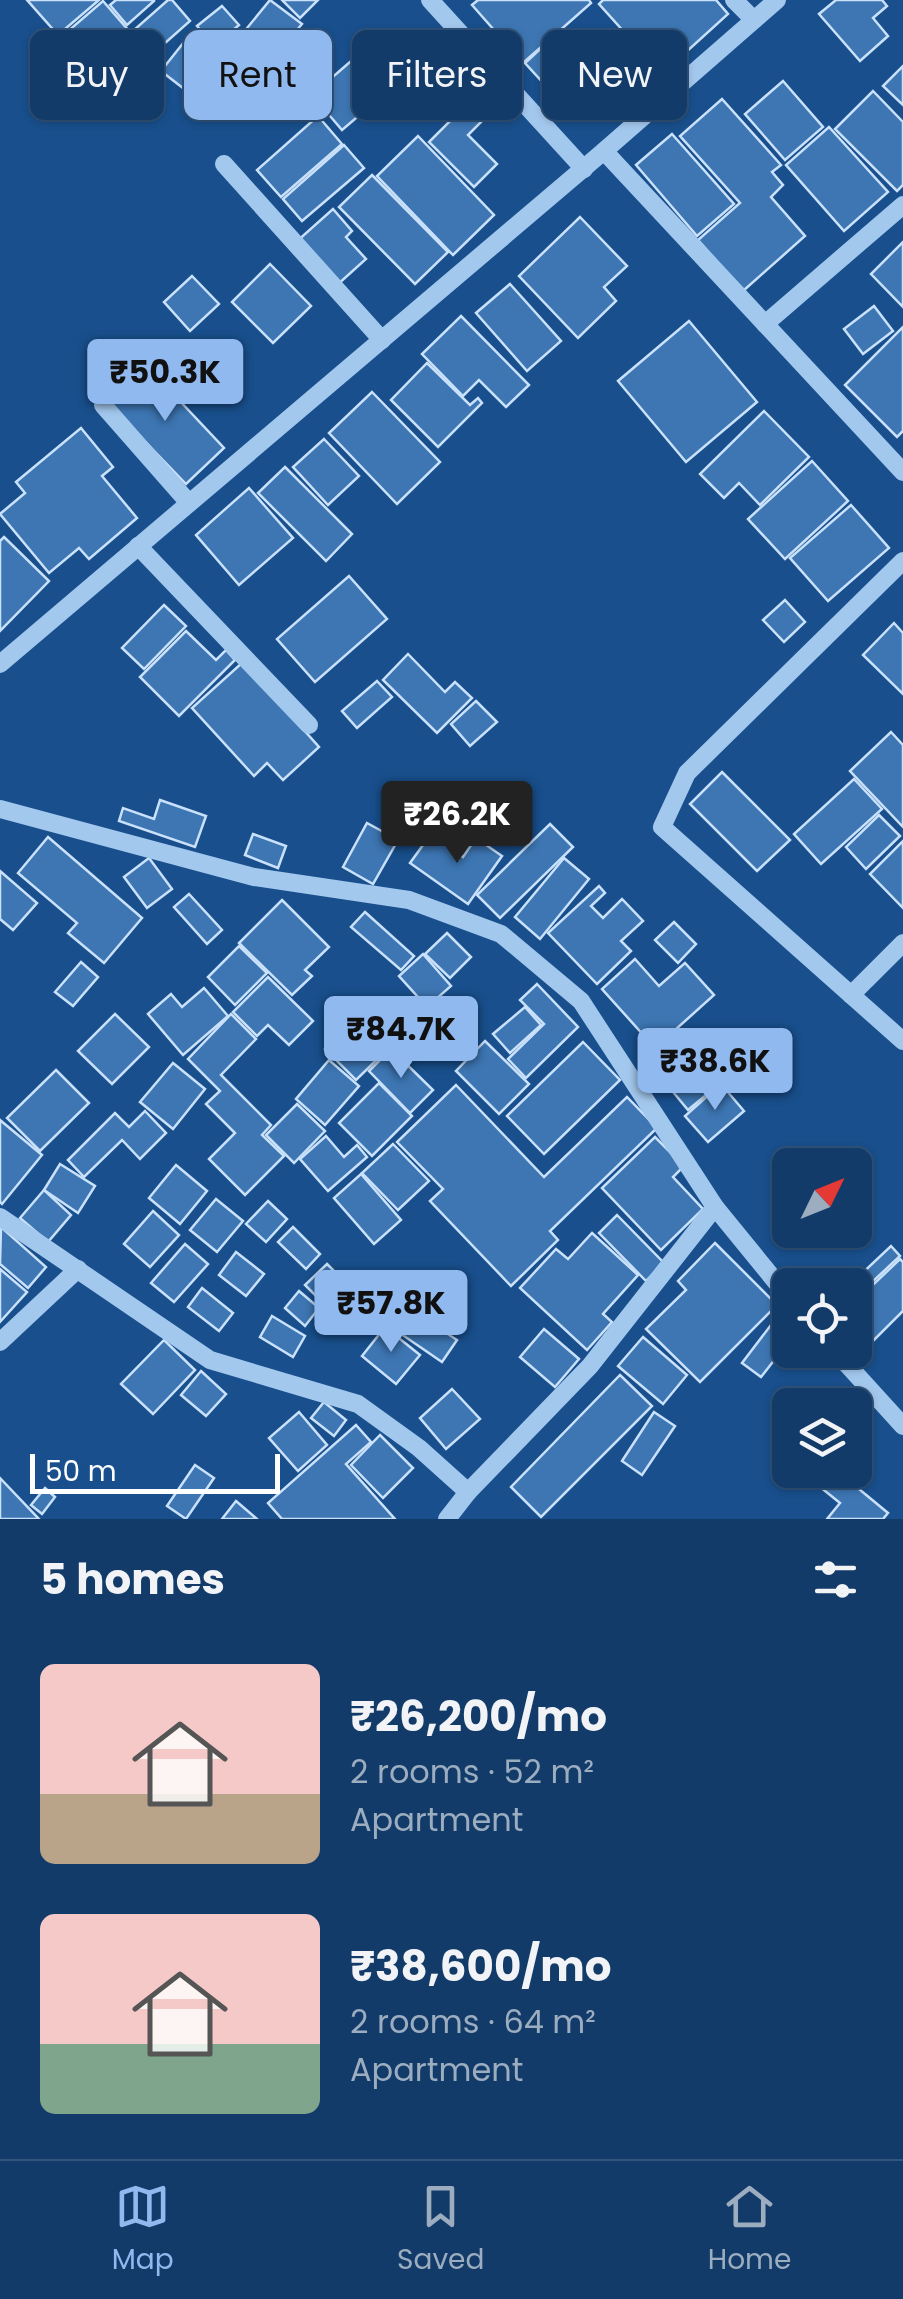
<!DOCTYPE html>
<html lang="en">
<head>
<meta charset="utf-8">
<style>
	:root { --surface:#123b69; --page:#1b426f; --text:#f1f3f6; --muted:#9cadc0; --line:#31557d; --accent:#90b9f0 }
	body { margin:0; font-family:Poppins,sans-serif; background:var(--page); color:var(--text); height:100vh; display:flex; flex-direction:column; font-size:38px; white-space:nowrap }
	* { box-sizing:border-box; margin:0 }
	p { font-size:32px; color:var(--muted) }
	.icon { flex:none; width:55px; height:55px; fill:none; stroke:currentColor; stroke-width:2; stroke-linecap:round; stroke-linejoin:round }
	.map { position:relative; height:1519px; overflow:hidden }
	.sheet { display:flex; flex-direction:column; background:var(--surface); flex:1 }
	.sheet>* { flex:none }
	.top-card { position:absolute; left:30px; top:30px; width:845px; height:90px; display:flex; gap:20px }
	.needle { width:65px; rotate:47deg }
	.tools { position:absolute; left:772px; top:1148px; display:grid; gap:20px }
	.tools a { display:grid; place-items:center; width:100px; height:100px; border-radius:15px; background:var(--surface); box-shadow:0 2px 8px #0004,0 0 0 2px var(--line); font-size:50px }
	.scale { position:absolute; left:30px; bottom:25px; width:250px; box-sizing:border-box; padding-left:10px; border:5px solid #fff; border-top:0; font-size:28px; line-height:35px; white-space:nowrap; color:#fff; -webkit-text-stroke:8px #184f8c; paint-order:stroke }
	.price { position:absolute; translate:-50% -85px; padding:0 22px; border-radius:10px; background:var(--accent); color:#111; font-size:32px; line-height:65px; filter:drop-shadow(0 2px 5px #0008) }
	.price::after { content:''; position:absolute; left:50%; top:60px; width:30px; height:22px; margin-left:-15px; background:inherit; clip-path:polygon(0 0,100% 0,50% 100%) }
	.price.on { background:#222; color:#fff }
	ul { padding:0; list-style:none }
	li { display:flex; align-items:center; gap:30px; height:250px; padding:0 40px }
	li span { display:grid; place-items:center; flex:none; width:280px; height:200px; border-radius:15px; color:#555 }
	li>.icon { margin-inline-start:auto }
	span .icon { width:120px; height:120px; fill:#fffc; stroke-width:1 }
	li b { font-size:42px }
	h2 { display:flex; justify-content:space-between; align-items:center; height:120px; padding:0 40px; font-size:42px }
	.pill { padding:0 35px; border-radius:15px; background:var(--surface); box-shadow:0 2px 8px #0004,0 0 0 2px var(--line); font-size:35px; line-height:90px }
	.pill.on { background:var(--accent); color:#111 }
	.tab-bar { display:flex; justify-content:space-around; align-items:center; height:140px; border-top:2px solid var(--line); background:var(--surface); font-size:28px; color:var(--muted) }
	.tab-bar a { display:grid; justify-items:center; gap:5px }
	.tab-bar .on { color:var(--accent) }
	.map>svg:first-child { display:block }
	.building { fill:#3d76b3; stroke:#c9e1fa; stroke-width:2.5 }
	.lines { fill:none; stroke-linecap:round; stroke-linejoin:round }
	.minor { stroke:#a3c8ee; stroke-width:18 }
</style>
</head>
<body>
<div class="map">
<svg width="903" height="1519" viewBox="0 0 903 1519">
	<rect width="100%" height="100%" fill="#184f8c"/>
	<g class="building">
		<path d="M27,0H99L58,35Z"/>
		<path d="M116,0H153L154,1L127,25L110,5Z"/>
		<path d="M168,0H172L190,21L137,68L117,45Z"/>
		<path d="M270,0L302,24L273,58L243,33Z"/>
		<path d="M282,0H318L300,18Z"/>
		<path d="M478,0H589L591,3L523,63L472,5Z"/>
		<path d="M603,0H716L728,14L662,74L599,4Z"/>
		<path d="M836,0H882L887,6L873,18L888,36L860,61L819,14Z"/>
		<path d="M103,1L129,31L87,68L60,38Z"/>
		<path d="M222,6L239,25L214,46L197,26Z"/>
		<path d="M192,32L219,54L188,92L161,71Z"/>
		<path d="M550,40L582,76L557,98L525,63Z"/>
		<path d="M358,55L389,90L342,130L312,95Z"/>
		<path d="M903,66V105L883,86Z"/>
		<path d="M783,81L823,127L785,160L745,114Z"/>
		<path d="M873,91L903,122V185L897,191L835,129Z"/>
		<path d="M722,99L781,165L772,172L783,185L771,197L805,236L743,291L698,240L740,203L680,136Z"/>
		<path d="M468,103L484,119L468,135L497,164L474,187L429,142Z"/>
		<path d="M318,116L342,144L281,197L257,170Z"/>
		<path d="M829,127L888,192L844,231L786,165Z"/>
		<path d="M672,134L734,204L697,236L636,165Z"/>
		<path d="M418,136L494,215L453,255L377,176Z"/>
		<path d="M344,145L364,168L302,221L283,199Z"/>
		<path d="M372,175L448,252L415,284L339,207Z"/>
		<path d="M333,209L352,231L346,237L366,259L336,286L296,242Z"/>
		<path d="M580,217L627,266L604,287L616,301L578,338L519,276Z"/>
		<path d="M903,242V307L871,274Z"/>
		<path d="M270,264L311,306L273,343L232,302Z"/>
		<path d="M192,276L219,304L190,331L164,302Z"/>
		<path d="M510,284L561,341L527,371L476,313Z"/>
		<path d="M874,306L893,331L863,354L844,329Z"/>
		<path d="M461,316L529,385L506,407L479,380L463,396L422,354Z"/>
		<path d="M689,321L757,402L686,462L618,381Z"/>
		<path d="M903,327V431L897,437L845,385Z"/>
		<path d="M176,343L203,370L180,394L152,367Z"/>
		<path d="M427,363L470,405L478,398L482,403L438,447L391,400Z"/>
		<path d="M145,364L224,448L186,484L106,401Z"/>
		<path d="M372,392L440,462L397,504L329,433Z"/>
		<path d="M764,411L809,457L760,505L739,483L724,498L700,474Z"/>
		<path d="M81,428L113,467L102,476L137,518L89,559L79,548L49,573L0,514L25,493L16,482Z"/>
		<path d="M324,439L359,476L328,505L293,467Z"/>
		<path d="M812,461L848,501L785,559L748,519Z"/>
		<path d="M285,467L352,534L326,561L258,493Z"/>
		<path d="M249,488L293,538L239,585L196,535Z"/>
		<path d="M851,505L889,548L828,601L790,558Z"/>
		<path d="M4,537L49,581L0,631V541Z"/>
		<path d="M349,576L387,619L315,682L277,639Z"/>
		<path d="M785,600L805,622L784,642L763,620Z"/>
		<path d="M164,605L186,626L144,669L122,648Z"/>
		<path d="M894,623L903,633V694L863,655Z"/>
		<path d="M186,631L216,660L226,650L235,660L179,716L140,677Z"/>
		<path d="M408,654L445,692L455,682L472,698L437,733L383,680Z"/>
		<path d="M243,662L319,747L283,780L267,763L254,776L192,708Z"/>
		<path d="M377,681L392,697L357,728L342,711Z"/>
		<path d="M476,701L497,722L470,746L451,724Z"/>
		<path d="M891,732L903,745V827L850,771Z"/>
		<path d="M722,772L790,840L757,871L690,804Z"/>
		<path d="M854,779L882,809L821,864L794,834Z"/>
		<path d="M160,800L206,816L195,847L119,821L123,808L154,819Z"/>
		<path d="M879,815L900,836L866,869L846,847Z"/>
		<path d="M367,823L398,840L373,884L343,867Z"/>
		<path d="M550,824L573,847L500,918L477,895Z"/>
		<path d="M253,834L286,846L278,868L245,855Z"/>
		<path d="M431,834L463,857L476,838L502,856L468,904L410,863Z"/>
		<path d="M48,837L142,918L104,963L68,933L77,923L18,873Z"/>
		<path d="M903,841V908L870,874Z"/>
		<path d="M149,858L172,889L147,908L124,877Z"/>
		<path d="M564,858L589,879L540,939L515,917Z"/>
		<path d="M0,871L37,903L13,930L0,919Z"/>
		<path d="M599,886L605,893L591,906L603,918L622,899L643,921L621,941L631,951L597,984L548,933Z"/>
		<path d="M189,894L222,930L207,944L174,907Z"/>
		<path d="M282,900L329,947L305,970L312,976L292,995L239,943Z"/>
		<path d="M365,912L414,956L401,970L351,927Z"/>
		<path d="M674,922L696,944L678,963L655,940Z"/>
		<path d="M447,933L471,957L450,978L425,954Z"/>
		<path d="M239,946L267,973L235,1005L208,977Z"/>
		<path d="M423,954L451,986L427,1007L399,976Z"/>
		<path d="M635,959L659,986L685,963L714,995L655,1048L602,989Z"/>
		<path d="M81,962L98,977L73,1006L55,992Z"/>
		<path d="M268,977L313,1021L289,1045L268,1025L257,1036L233,1012Z"/>
		<path d="M537,984L578,1027L526,1078L508,1059L544,1024L520,1000Z"/>
		<path d="M204,988L228,1016L183,1055L148,1014L171,994L182,1007Z"/>
		<path d="M525,1007L541,1025L510,1053L493,1034Z"/>
		<path d="M365,1010L396,1041L356,1080L325,1049Z"/>
		<path d="M115,1014L149,1047L112,1084L78,1051Z"/>
		<path d="M231,1014L256,1039L221,1075L271,1125L262,1135L284,1156L245,1195L209,1159L235,1133L206,1104L220,1091L188,1059Z"/>
		<path d="M485,1041L529,1084L499,1114L456,1071Z"/>
		<path d="M583,1042L620,1080L544,1154L507,1116Z"/>
		<path d="M706,1046L730,1075L688,1110L664,1081Z"/>
		<path d="M391,1049L433,1090L410,1113L369,1071Z"/>
		<path d="M329,1060L359,1086L325,1125L296,1099Z"/>
		<path d="M173,1063L205,1089L173,1129L140,1102Z"/>
		<path d="M56,1070L89,1103L40,1151L7,1118Z"/>
		<path d="M379,1083L412,1116L372,1156L339,1123Z"/>
		<path d="M721,1084L744,1111L708,1142L685,1116Z"/>
		<path d="M456,1085L544,1177L627,1097L657,1128L550,1231L558,1240L511,1286L430,1201L443,1189L397,1142Z"/>
		<path d="M297,1104L325,1131L294,1163L266,1135Z"/>
		<path d="M145,1111L166,1133L140,1159L122,1140L84,1177L68,1160L115,1113L129,1127Z"/>
		<path d="M0,1120L42,1155L2,1204L0,1202Z"/>
		<path d="M326,1136L344,1157L357,1145L367,1157L328,1191L300,1159Z"/>
		<path d="M655,1137L684,1166L673,1177L703,1209L661,1250L602,1188Z"/>
		<path d="M393,1144L429,1181L398,1210L362,1173Z"/>
		<path d="M60,1164L95,1186L78,1213L44,1190Z"/>
		<path d="M176,1165L207,1191L180,1224L149,1198Z"/>
		<path d="M361,1174L401,1220L374,1244L334,1198Z"/>
		<path d="M44,1190L71,1215L48,1242L20,1218Z"/>
		<path d="M216,1199L243,1221L217,1252L190,1230Z"/>
		<path d="M268,1201L287,1219L266,1242L246,1224Z"/>
		<path d="M153,1211L179,1235L150,1267L124,1244Z"/>
		<path d="M617,1215L664,1263L646,1281L599,1233Z"/>
		<path d="M1,1227L46,1267L28,1288L0,1264Z"/>
		<path d="M293,1227L320,1254L306,1269L278,1242Z"/>
		<path d="M592,1233L638,1275L603,1314L612,1322L587,1350L520,1288L556,1249L568,1259Z"/>
		<path d="M715,1243L777,1305L700,1382L646,1329L686,1290L678,1281Z"/>
		<path d="M185,1244L208,1264L174,1302L151,1283Z"/>
		<path d="M891,1246L900,1256L855,1298V1285H830L845,1270L855,1280Z"/>
		<path d="M236,1252L264,1274L246,1296L219,1275Z"/>
		<path d="M900,1259L903,1262V1311L864,1350L855,1341V1302Z"/>
		<path d="M327,1264L340,1277L318,1298L305,1285Z"/>
		<path d="M0,1269L27,1292L0,1322Z"/>
		<path d="M202,1288L233,1313L219,1331L188,1307Z"/>
		<path d="M299,1291L319,1308L305,1326L285,1308Z"/>
		<path d="M402,1304L457,1340L442,1362L388,1325Z"/>
		<path d="M272,1316L305,1336L293,1357L260,1337Z"/>
		<path d="M771,1325L790,1340L761,1377L742,1363Z"/>
		<path d="M385,1327L420,1355L396,1384L362,1356Z"/>
		<path d="M544,1329L579,1359L555,1387L520,1357Z"/>
		<path d="M643,1337L687,1375L663,1404L618,1366Z"/>
		<path d="M164,1340L195,1370L153,1414L121,1384Z"/>
		<path d="M201,1371L226,1394L206,1416L181,1395Z"/>
		<path d="M620,1375L652,1406L541,1517L511,1487Z"/>
		<path d="M452,1389L480,1419L446,1449L420,1418Z"/>
		<path d="M324,1402L346,1420L334,1436L311,1418Z"/>
		<path d="M299,1412L327,1445L298,1471L269,1438Z"/>
		<path d="M654,1412L675,1426L642,1475L622,1461Z"/>
		<path d="M356,1425L371,1442L346,1464L395,1519H282L268,1503Z"/>
		<path d="M380,1435L413,1468L383,1498L351,1465Z"/>
		<path d="M195,1465L214,1478L186,1519L167,1506Z"/>
		<path d="M823,1470H836L888,1513L883,1519H827L840,1503L814,1482Z"/>
		<path d="M0,1478L39,1519H0Z"/>
		<path d="M45,1488L55,1497L42,1514L31,1505Z"/>
		<path d="M236,1501L257,1519H222Z"/>
	</g>
	<g class="lines">
		<g class="minor">
			<path d="M430,0L584,169"/>
			<path d="M734,0L754,20"/>
			<path d="M604,151L777,0"/>
			<path d="M224,164L382,340"/>
			<path d="M765,324L903,205"/>
			<path d="M103,405L189,503"/>
			<path d="M138,546L309,725"/>
			<path d="M903,561L687,773L662,827L903,1041"/>
			<path d="M0,664L604,151L903,472"/>
			<path d="M0,809L254,877L409,900L501,934L581,1001L715,1207L790,1299"/>
			<path d="M851,995L903,943"/>
			<path d="M0,1217L210,1360L358,1404L419,1448L468,1492L447,1519"/>
			<path d="M0,1342L78,1269"/>
			<path d="M834,1350L903,1426"/>
			<path d="M468,1492L590,1366L715,1207"/>
		</g>
	</g>
</svg>
<div class="tools">
<a><svg class="needle" viewBox="-14 -14 28 28"><path d="M0-13l5 13h-10z" fill="#e53935"/><path d="M0 13l5-13h-10z" fill="#9cadc0"/></svg></a>
<a><svg class="icon" aria-label="locate" viewBox="0 0 24 24"><circle cx="12" cy="12" r="6"/><path d="M12 2v4M12 18v4M2 12h4M18 12h4"/></svg></a>
<a><svg class="icon" aria-label="layers" viewBox="0 0 24 24"><path d="M12 4l9 5-9 5-9-5zM3 14l9 5 9-5"/></svg></a>
</div>
<div class="scale">50 m</div>
<b class="price" style="left:165px;top:424px">₹50.3K</b>
<b class="price on" style="left:457px;top:866px">₹26.2K</b>
<b class="price" style="left:401px;top:1081px">₹84.7K</b>
<b class="price" style="left:715px;top:1113px">₹38.6K</b>
<b class="price" style="left:391px;top:1355px">₹57.8K</b>
<div class="top-card">
<a class="pill">Buy</a>
<a class="pill on">Rent</a>
<a class="pill">Filters</a>
<a class="pill">New</a>
</div>
</div>
<section class="sheet">
<h2>5 homes<svg class="icon" aria-label="filters" viewBox="0 0 24 24"><path d="M4 7h16M4 17h16"/><circle cx="9" cy="7" r="2"/><circle cx="15" cy="17" r="2"/></svg></h2>
<ul>
<li><span style="background:linear-gradient(#f6c9c9 65%,#b9a48a 0)"><svg class="icon" aria-label="home" viewBox="0 0 24 24"><path d="M3 11l9-7 9 7M6 9v11h12V9"/></svg></span><div><b>₹26,200/mo</b><p>2 rooms · 52 m²</p><p>Apartment</p></div></li>
<li><span style="background:linear-gradient(#f6c9c9 65%,#7fa58c 0)"><svg class="icon" aria-label="home" viewBox="0 0 24 24"><path d="M3 11l9-7 9 7M6 9v11h12V9"/></svg></span><div><b>₹38,600/mo</b><p>2 rooms · 64 m²</p><p>Apartment</p></div></li>
</ul>
</section>
<nav class="tab-bar">
<a class="on"><svg class="icon" aria-label="map" viewBox="0 0 24 24"><path d="M3 6l6-2 6 2 6-2v14l-6 2-6-2-6 2zM9 4v14M15 6v14"/></svg>Map</a>
<a><svg class="icon" aria-label="saved" viewBox="0 0 24 24"><path d="M7 4h10v16l-5-4-5 4z"/></svg>Saved</a>
<a><svg class="icon" aria-label="home" viewBox="0 0 24 24"><path d="M3 11l9-7 9 7M6 9v11h12V9"/></svg>Home</a>
</nav>
</body>
</html>
